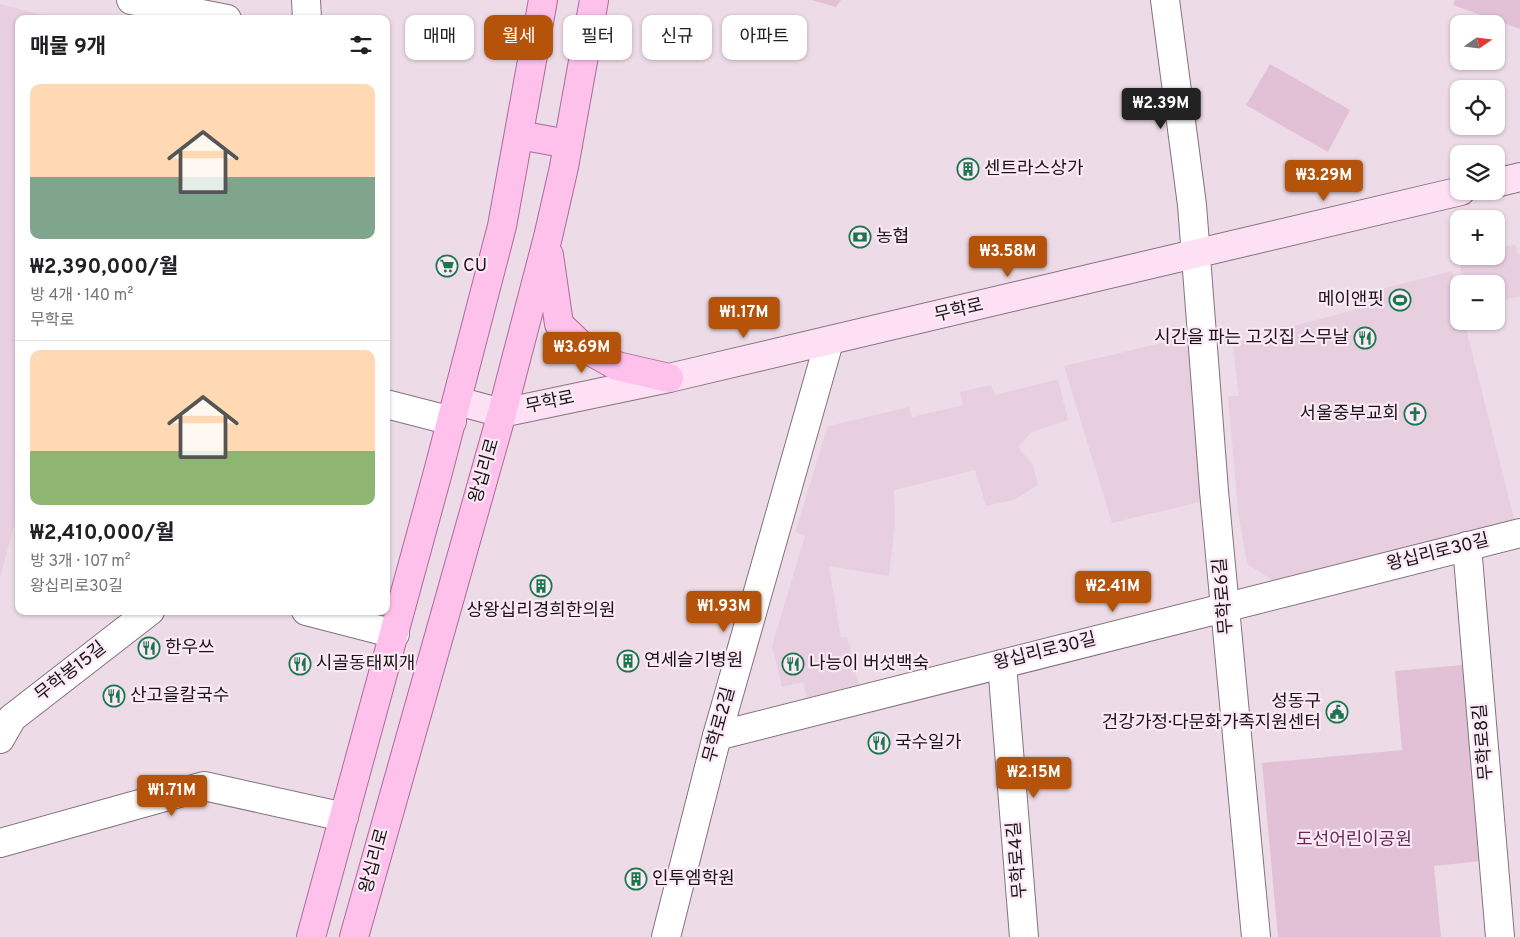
<!DOCTYPE html>
<html lang="ko">
<head>
<meta charset="utf-8">
<style>
	:root { --surface:#fff; --page:#f6f6f6; --text:#202124; --muted:#757577; --line:#e0e0e0; --accent:#b45309 }
	body { margin:0; font-family:Overpass,"Noto Sans KR",sans-serif; background:var(--page); color:var(--text); height:100vh; display:flex; flex-direction:column; font-size:19px; white-space:nowrap }
	* { box-sizing:border-box; margin:0 }
	p { font-size:16px; color:var(--muted) }
	.icon { flex:none; width:28px; height:28px; fill:none; stroke:currentColor; stroke-width:2; stroke-linecap:round; stroke-linejoin:round }
	.map { position:relative; flex:1; overflow:hidden }
	.sheet { position:absolute; left:15px; top:15px; width:375px; height:600px; display:flex; flex-direction:column; background:var(--surface); border-radius:10px; box-shadow:0 1px 4px #0004 }
	.sheet>* { flex:none }
	.guide { position:absolute; left:405px; top:15px; width:475px; height:45px; display:flex; gap:10px }
	.needle { width:32px; rotate:76deg }
	.fabs { position:absolute; left:1450px; top:15px; display:grid; gap:10px }
	.fabs a { display:grid; place-items:center; width:55px; height:55px; border-radius:10px; background:var(--surface); box-shadow:0 1px 4px #0004; font-size:25px }
	.price { position:absolute; translate:-50% -42px; padding:0 11px; border-radius:5px; background:var(--accent); color:#fff; font-size:16px; line-height:32px; filter:drop-shadow(0 1px 2px #0008) }
	.price::after { content:''; position:absolute; left:50%; top:30px; width:15px; height:11px; margin-left:-8px; background:inherit; clip-path:polygon(0 0,100% 0,50% 100%) }
	.price.active { background:#222; color:#fff }
	ul { padding:0; list-style:none }
	li { display:grid; align-content:center; gap:10px; height:265px; padding:0 15px }
	li+li { border-top:1px solid var(--line) }
	li span { display:grid; place-items:center; height:155px; border-radius:10px; color:#555 }
	li>.icon { margin-inline-start:auto }
	span .icon { width:90px; height:90px; fill:#fffc; stroke-width:1 }
	li b { font-size:21px }
	h2 { display:flex; justify-content:space-between; align-items:center; height:60px; padding:0 15px; font-size:21px }
	.pill { padding:0 18px; border-radius:10px; background:var(--surface); box-shadow:0 1px 4px #0004; font-size:18px; line-height:45px }
	.pill.active { background:var(--accent); color:#fff }
	.map>svg:first-child { display:block }
	.built { fill:#e8cfe0 }
	.green { fill:#e2c1d7 }
	.lines { fill:none; stroke-linecap:round; stroke-linejoin:round }
	.street-casing { stroke:#83737e; stroke-width:30 }
	.secondary-casing { stroke:#83737e; stroke-width:30 }
	.primary-casing { stroke:#ad6a9a; stroke-width:30 }
	.street { stroke:#fff; stroke-width:28 }
	.secondary { stroke:#fee0f5; stroke-width:28 }
	.primary { stroke:#fdc1ec; stroke-width:28 }
	.labels { text-anchor:middle; dominant-baseline:central; stroke-width:4.5; stroke-linejoin:round; paint-order:stroke }
	.poi-label { font-size:18px; fill:#1b1519; stroke:#fbe9f5; text-anchor:start }
	.street-label { font-size:18px; fill:#1b1519; stroke:#fbe9f5 }
	.park-label { font-size:18px; fill:#692c5a; stroke:#fbe9f5 }
</style>
</head>
<body>
<div class="map">
<svg width="1520" height="937" viewBox="0 0 1520 937">
	<rect width="100%" height="100%" fill="#eddce7"/>
	<g class="built">
		<path d="M0,4L59,19H19V507L0,578Z"/>
		<path d="M1515,244L1518,254H1520V296L1496,302V284H1465L1458,259L1468,256H1496V249Z"/>
		<path d="M1452,271L1459,299V321H1464L1515,522L1277,583L1247,564L1238,512L1228,396H1239L1232,342L1273,337L1274,327L1294,326L1376,304L1373,291Z"/>
		<path d="M1192,336L1208,500L1112,523L1064,366Z"/>
		<path d="M1058,379L1068,420L1032,432L1018,447L1033,465L1038,485L1014,500L986,506L975,470L894,490L895,525L889,576L829,566L841,638L847,637L859,685L807,698L803,682L782,687L772,646L805,536L795,532L828,426L909,407L912,417L963,405L960,392L991,385L995,395Z"/>
	</g>
	<g class="green">
		<path d="M811,0H841L836,7Z"/>
		<path d="M1455,0H1520V29L1453,5Z"/>
		<path d="M1270,64L1350,110L1328,152L1246,105Z"/>
		<path d="M1462,665L1481,861L1434,866L1441,937H1278L1262,763L1402,750L1395,671Z"/>
	</g>
	<g class="lines">
		<g class="street-casing">
			<g id="street">
				<path d="M131,0L227,19"/>
				<path d="M306,0L307,19"/>
				<path d="M1165,0L1192,205L1214,491L1256,937"/>
				<path d="M386,404L452,421"/>
				<path d="M1467,546L1500,937"/>
				<path d="M306,611L395,634"/>
				<path d="M1002,664L1024,937"/>
				<path d="M717,736L1520,533"/>
				<path d="M0,739L12,718L150,611"/>
				<path d="M0,843L204,786L344,817"/>
				<path d="M666,937L717,736L829,342"/>
			</g>
		</g>
		<g class="secondary-casing">
			<g id="secondary">
				<path d="M1496,183L1520,177"/>
				<path d="M457,401L502,413L669,378L1461,191"/>
			</g>
		</g>
		<g class="primary-casing">
			<g id="primary">
				<path d="M519,135L568,144"/>
				<path d="M549,255L559,324L583,347L617,366L669,378"/>
				<path d="M311,937L438,472L502,226L543,0"/>
				<path d="M354,937L502,413L548,237L564,167L594,0"/>
			</g>
		</g>
		<use href="#street" class="street"/>
		<use href="#secondary" class="secondary"/>
		<use href="#primary" class="primary"/>
	</g>
	<defs>
		<g id="building-ring" transform="scale(1.125)"><circle r="9.5" fill="#fbe9f5" stroke="#1a774d" stroke-width="1.5"/><path d="M-4-6H4V6H1V3H-1V6H-4ZM-2.5-4.3h1.7v1.8h-1.7ZM.8-4.3h1.7v1.8H.8ZM-2.5-1h1.7V.8h-1.7ZM.8-1h1.7V.8H.8Z" fill="#1a774d"/></g>
		<g id="bank-ring" transform="scale(1.125)"><circle r="9.5" fill="#fbe9f5" stroke="#1a774d" stroke-width="1.5"/><path d="M-6-4H6V4H-6ZM0-2.3a2.3 2.3 0 1 0 0 4.6a2.3 2.3 0 1 0 0-4.6Z" fill="#1a774d"/></g>
		<g id="supermarket-ring" transform="scale(1.125)"><circle r="9.5" fill="#fbe9f5" stroke="#1a774d" stroke-width="1.5"/><path d="M-6-5.5h2.5l.6 2H6L4.5 2H-2.5L-4.4-4H-6ZM-1.5 3.2a1.3 1.3 0 1 0 .1 0ZM3 3.2a1.3 1.3 0 1 0 .1 0Z" fill="#1a774d"/></g>
		<g id="stadium-ring" transform="scale(1.125)"><circle r="9.5" fill="#fbe9f5" stroke="#1a774d" stroke-width="1.5"/><path d="M0-5a6.5 5 0 1 0 0 10a6.5 5 0 1 0 0-10ZM-3.5-1.8h7v3.6h-7Z" fill="#1a774d"/></g>
		<g id="restaurant-ring" transform="scale(1.125)"><circle r="9.5" fill="#fbe9f5" stroke="#1a774d" stroke-width="1.5"/><path d="M-5-6h1v4h1v-4h1v4h1v-4h1v5L-1.5 .5V6h-2V.5L-5-1ZM5-6V6H3V1.5H1.5Q1.5-4 5-6Z" fill="#1a774d"/></g>
		<g id="church-ring" transform="scale(1.125)"><circle r="9.5" fill="#fbe9f5" stroke="#1a774d" stroke-width="1.5"/><path d="M-1.2-6h2.4v3.5h3.3v2.4h-3.3V6h-2.4V-.1h-3.3v-2.4h3.3Z" fill="#1a774d"/></g>
		<g id="civic-ring" transform="scale(1.125)"><circle r="9.5" fill="#fbe9f5" stroke="#1a774d" stroke-width="1.5"/><path d="M-.6-6.5H3V-4.5H.6V-3L4-1V1h2V6H-6V1h2V-1L-.6-3ZM-1.2 2.5V6h2.4V2.5Z" fill="#1a774d"/></g>
	</defs>
	<g fill-rule="evenodd">
		<use href="#building-ring" x="968" y="169"/>
		<use href="#bank-ring" x="860" y="237"/>
		<use href="#supermarket-ring" x="447" y="266"/>
		<use href="#stadium-ring" x="1400" y="300"/>
		<use href="#restaurant-ring" x="1365" y="338"/>
		<use href="#church-ring" x="1415" y="414"/>
		<use href="#building-ring" x="541" y="586"/>
		<use href="#restaurant-ring" x="149" y="648"/>
		<use href="#building-ring" x="628" y="661"/>
		<use href="#restaurant-ring" x="300" y="664"/>
		<use href="#restaurant-ring" x="793" y="664"/>
		<use href="#restaurant-ring" x="114" y="696"/>
		<use href="#civic-ring" x="1337" y="712"/>
		<use href="#restaurant-ring" x="879" y="743"/>
		<use href="#building-ring" x="636" y="879"/>
	</g>
	<g class="labels">
		<g class="poi-label">
			<text x="984" y="169">센트라스상가</text>
			<text x="876" y="237">농협</text>
			<text x="463" y="266">CU</text>
			<text x="1384" y="300" text-anchor="end">메이앤핏</text>
			<text x="1349" y="338" text-anchor="end">시간을 파는 고깃집 스무날</text>
			<text x="1399" y="414" text-anchor="end">서울중부교회</text>
			<text x="541" y="611" text-anchor="middle">상왕십리경희한의원</text>
			<text x="165" y="648">한우쓰</text>
			<text x="644" y="661">연세슬기병원</text>
			<text x="316" y="664">시골동태찌개</text>
			<text x="809" y="664">나능이 버섯백숙</text>
			<text x="130" y="696">산고을칼국수</text>
			<text x="1321" y="702" text-anchor="end">성동구<tspan x="1321" dy="21">건강가정·다문화가족지원센터</tspan></text>
			<text x="895" y="743">국수일가</text>
			<text x="652" y="879">인투엠학원</text>
		</g>
		<g class="street-label">
			<text transform="translate(959 311) rotate(-13)">무학로</text>
			<text transform="translate(550 403) rotate(-12)">무학로</text>
			<text transform="translate(485 471) rotate(-74)">왕십리로</text>
			<text transform="translate(1438 553) rotate(-14)">왕십리로30길</text>
			<text transform="translate(1224 596) rotate(-95)">무학로6길</text>
			<text transform="translate(1045 652) rotate(-14)">왕십리로30길</text>
			<text transform="translate(71 672) rotate(-38)">무학봉15길</text>
			<text transform="translate(720 725) rotate(-75)">무학로2길</text>
			<text transform="translate(1484 742) rotate(-95)">무학로8길</text>
			<text transform="translate(1018 860) rotate(-95)">무학로4길</text>
			<text transform="translate(375 861) rotate(-75)">왕십리로</text>
		</g>
		<g class="park-label">
			<text x="1354" y="840">도선어린이공원</text>
		</g>
	</g>
</svg>
<div class="fabs">
<a><svg class="needle" viewBox="-14 -14 28 28"><path d="M0-13l5 13h-10z" fill="#e53935"/><path d="M0 13l5-13h-10z" fill="#757577"/></svg></a>
<a><svg class="icon" aria-label="locate" viewBox="0 0 24 24"><circle cx="12" cy="12" r="6"/><path d="M12 2v4M12 18v4M2 12h4M18 12h4"/></svg></a>
<a><svg class="icon" aria-label="layers" viewBox="0 0 24 24"><path d="M12 4l9 5-9 5-9-5zM3 14l9 5 9-5"/></svg></a>
<a>+</a>
<a>−</a>
</div>
<b class="price active" style="left:1161px;top:130px">₩2.39M</b>
<b class="price" style="left:1324px;top:202px">₩3.29M</b>
<b class="price" style="left:1008px;top:278px">₩3.58M</b>
<b class="price" style="left:744px;top:339px">₩1.17M</b>
<b class="price" style="left:582px;top:374px">₩3.69M</b>
<b class="price" style="left:1113px;top:613px">₩2.41M</b>
<b class="price" style="left:724px;top:633px">₩1.93M</b>
<b class="price" style="left:1034px;top:799px">₩2.15M</b>
<b class="price" style="left:172px;top:817px">₩1.71M</b>
<div class="guide">
<a class="pill">매매</a>
<a class="pill active">월세</a>
<a class="pill">필터</a>
<a class="pill">신규</a>
<a class="pill">아파트</a>
</div>
<section class="sheet">
<h2>매물 9개<svg class="icon" aria-label="filters" viewBox="0 0 24 24"><path d="M4 7h16M4 17h16"/><circle cx="9" cy="7" r="2"/><circle cx="15" cy="17" r="2"/></svg></h2>
<ul>
<li><span style="background:linear-gradient(#ffd9b3 60%,#7fa58c 0)"><svg class="icon" aria-label="home" viewBox="0 0 24 24"><path d="M3 11l9-7 9 7M6 9v11h12V9"/></svg></span><div><b>₩2,390,000/월</b><p>방 4개 · 140 m²</p><p>무학로</p></div></li>
<li><span style="background:linear-gradient(#ffd9b3 65%,#8fb573 0)"><svg class="icon" aria-label="home" viewBox="0 0 24 24"><path d="M3 11l9-7 9 7M6 9v11h12V9"/></svg></span><div><b>₩2,410,000/월</b><p>방 3개 · 107 m²</p><p>왕십리로30길</p></div></li>
</ul>
</section>
</div>
</body>
</html>
